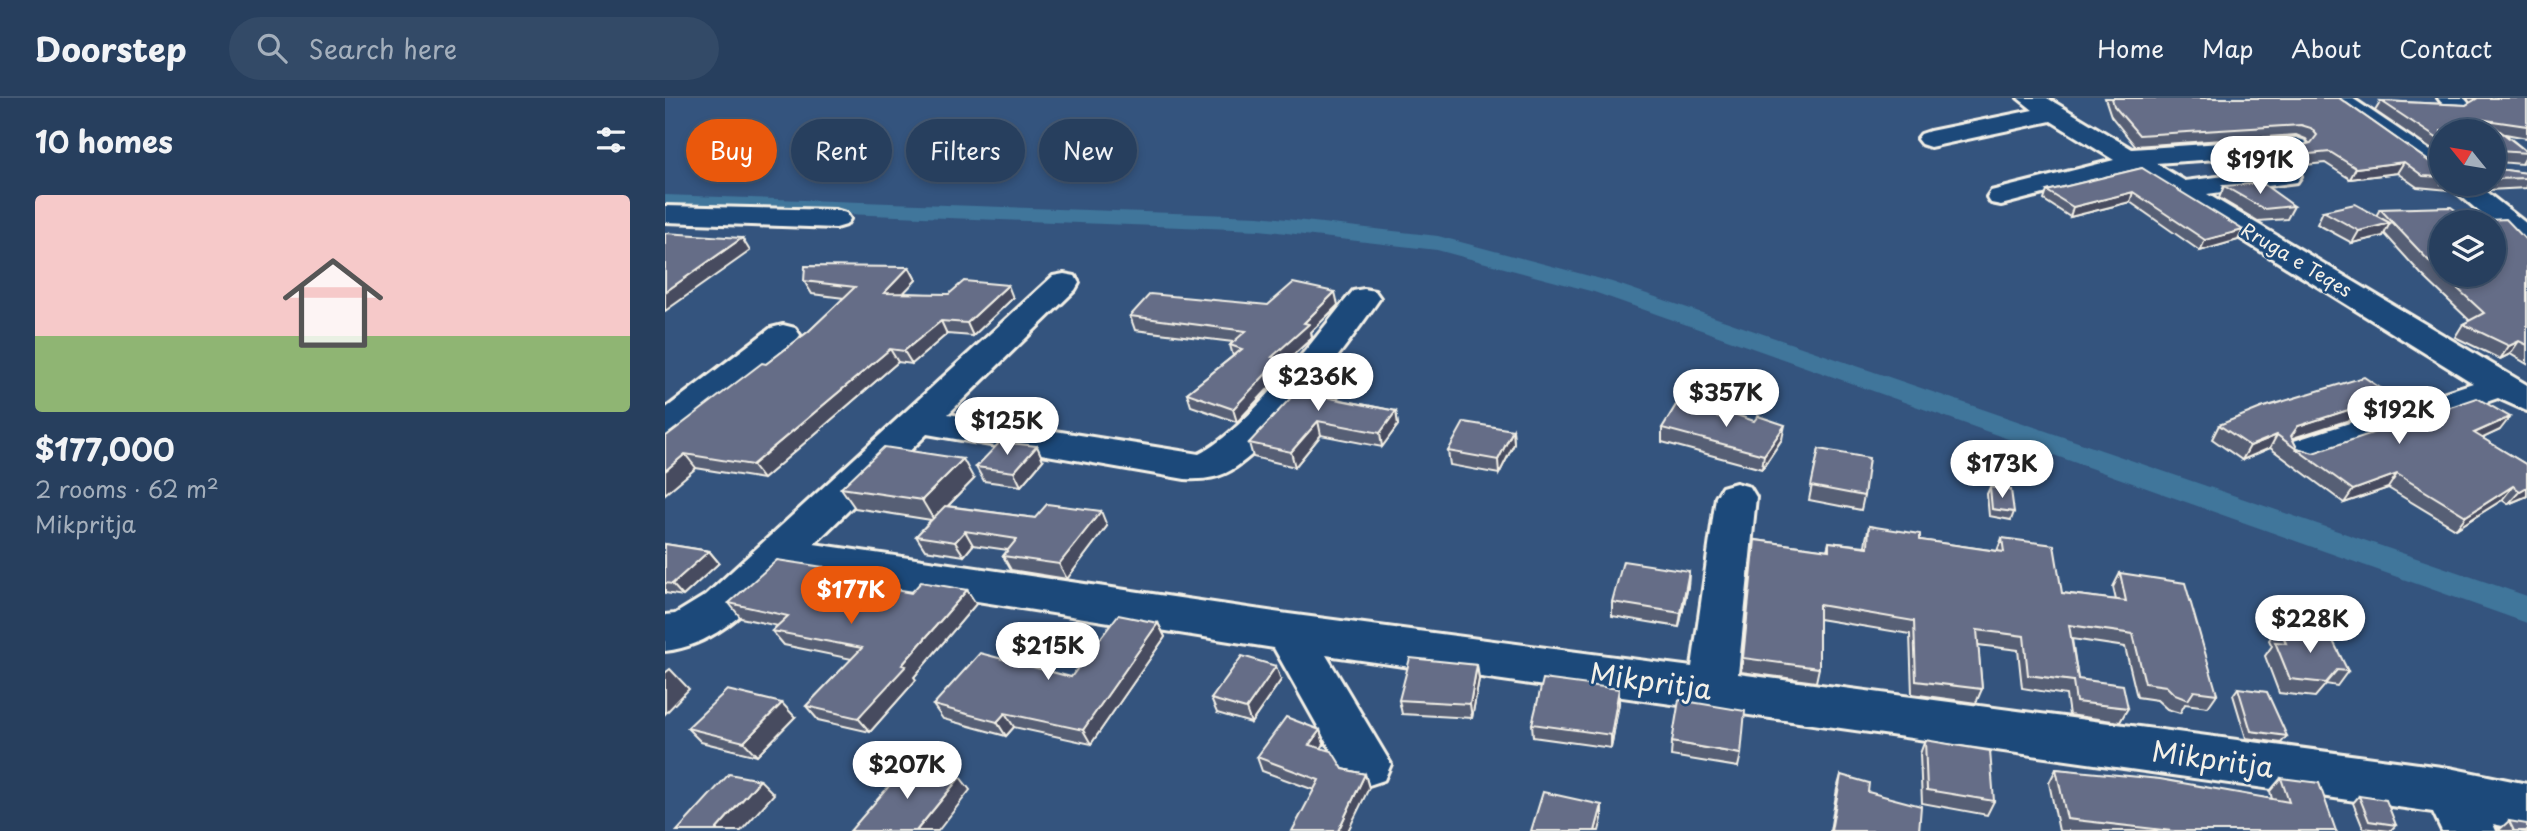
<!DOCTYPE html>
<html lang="en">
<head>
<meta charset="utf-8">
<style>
	:root { --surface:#273f5e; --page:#334a67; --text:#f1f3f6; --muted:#a4afbc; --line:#435873; --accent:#ea580c }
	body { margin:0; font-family:"Playpen Sans",sans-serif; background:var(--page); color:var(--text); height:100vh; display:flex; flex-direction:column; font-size:26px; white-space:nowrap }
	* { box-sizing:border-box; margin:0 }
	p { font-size:23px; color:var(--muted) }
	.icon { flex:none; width:38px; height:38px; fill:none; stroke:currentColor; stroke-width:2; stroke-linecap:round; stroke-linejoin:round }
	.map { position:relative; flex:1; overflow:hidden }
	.drawer { display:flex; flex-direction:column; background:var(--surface); width:665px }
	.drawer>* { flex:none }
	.top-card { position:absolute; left:21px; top:21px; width:665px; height:63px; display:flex; gap:14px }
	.needle { width:46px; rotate:300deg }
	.tools { position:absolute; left:1764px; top:21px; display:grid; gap:14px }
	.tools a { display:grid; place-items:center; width:77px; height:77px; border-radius:50%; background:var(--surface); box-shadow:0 4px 10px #0003,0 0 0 2px var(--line); font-size:35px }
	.price { position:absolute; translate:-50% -60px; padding:0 16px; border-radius:24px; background:#fff; color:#222; font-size:23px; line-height:46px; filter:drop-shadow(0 2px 4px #0008) }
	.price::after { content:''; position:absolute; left:50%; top:42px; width:21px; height:16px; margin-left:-10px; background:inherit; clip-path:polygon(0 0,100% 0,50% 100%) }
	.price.on { background:var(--accent); color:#fff }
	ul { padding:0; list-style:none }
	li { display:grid; align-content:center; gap:14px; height:371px; padding:0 35px }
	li+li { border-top:2px solid var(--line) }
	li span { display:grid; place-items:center; height:217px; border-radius:7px; color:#555 }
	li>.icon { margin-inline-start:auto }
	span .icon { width:126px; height:126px; fill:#fffc; stroke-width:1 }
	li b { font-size:30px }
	h2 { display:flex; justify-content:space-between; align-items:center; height:84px; padding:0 35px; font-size:30px }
	.pill { padding:0 24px; border-radius:32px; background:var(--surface); box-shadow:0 4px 10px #0003,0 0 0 2px var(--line); font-size:24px; line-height:63px }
	.pill.on { background:var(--accent); color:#fff }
	header { display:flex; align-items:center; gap:42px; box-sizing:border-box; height:98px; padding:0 35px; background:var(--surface); border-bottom:2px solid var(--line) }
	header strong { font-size:33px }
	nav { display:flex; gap:38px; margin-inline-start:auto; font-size:24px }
	.search { width:490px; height:63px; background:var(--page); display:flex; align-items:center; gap:18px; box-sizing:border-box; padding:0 24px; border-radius:38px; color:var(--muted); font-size:26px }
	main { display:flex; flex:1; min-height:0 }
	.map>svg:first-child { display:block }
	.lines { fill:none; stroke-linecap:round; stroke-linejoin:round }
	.canal { fill:#3f769b; fill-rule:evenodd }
	.minor-casing { stroke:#f4f1e8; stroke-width:6 }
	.minor { fill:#1f4a7a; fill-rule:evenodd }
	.wall { fill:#575e74; stroke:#f4f1e8; stroke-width:2; fill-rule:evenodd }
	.shaded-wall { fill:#474c5e; stroke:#f4f1e8; stroke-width:2 }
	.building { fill:#656d87; stroke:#f4f1e8; stroke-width:2 }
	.labels { text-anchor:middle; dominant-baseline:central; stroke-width:5; stroke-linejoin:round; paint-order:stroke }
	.far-street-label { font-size:19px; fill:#f4f1e8; stroke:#1f4a7a }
	.near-street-label { font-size:28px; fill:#f4f1e8; stroke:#1f4a7a }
</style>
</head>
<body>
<header>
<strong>Doorstep</strong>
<div class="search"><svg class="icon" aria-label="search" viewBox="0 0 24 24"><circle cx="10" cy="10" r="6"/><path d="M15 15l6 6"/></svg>Search here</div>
<nav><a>Home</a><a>Map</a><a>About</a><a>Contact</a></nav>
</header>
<main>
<section class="drawer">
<h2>10 homes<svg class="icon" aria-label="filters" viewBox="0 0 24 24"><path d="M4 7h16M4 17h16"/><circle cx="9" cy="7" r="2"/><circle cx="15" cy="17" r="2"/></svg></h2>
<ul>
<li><span style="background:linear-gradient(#f6c9c9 65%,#8fb573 0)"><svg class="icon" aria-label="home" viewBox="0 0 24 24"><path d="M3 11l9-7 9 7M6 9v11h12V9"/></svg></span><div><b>$177,000</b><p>2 rooms · 62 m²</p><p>Mikpritja</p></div></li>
</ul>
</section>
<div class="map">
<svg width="1862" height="733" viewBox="0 0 1862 733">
	<rect width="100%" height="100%" fill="#34547e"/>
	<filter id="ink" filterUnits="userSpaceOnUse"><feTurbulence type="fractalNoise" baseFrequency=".0143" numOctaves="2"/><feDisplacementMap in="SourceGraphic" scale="14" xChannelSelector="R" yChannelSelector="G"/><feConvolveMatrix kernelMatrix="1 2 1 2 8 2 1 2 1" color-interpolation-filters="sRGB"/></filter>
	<g filter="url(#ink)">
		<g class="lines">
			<path class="canal" d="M0,97L594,118L773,138L947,184L1862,498V525L929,194L772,152L594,132L0,109Z"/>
			<g class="minor-casing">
				<g id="minor">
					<path d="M1353,0H1382L1467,51L1631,40L1640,43L1644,48L1640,53L1631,56L1490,65L1520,83L1623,70L1632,72L1636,78L1632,84L1542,96L1862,287V313L1833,300L1652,362L1639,366L1626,362L1620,353L1626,344L1808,285L1467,73L1336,107L1326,105L1322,99L1326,93L1449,62L1386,23L1265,49L1256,46L1252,41L1256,36L1265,33L1368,12Z"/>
					<path d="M1659,0H1687L1776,60V80L1767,78Z"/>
					<path d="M1773,0H1799L1806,8L1802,13C1789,16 1781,11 1773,0Z"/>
					<path d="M1782,86H1811L1862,126V149L1852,146Z"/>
					<path d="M0,108L171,112L181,115L185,121L181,127L171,130L0,124Z"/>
					<path d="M399,176L410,178L414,185L410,192L283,316L534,356C585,330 650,239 688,193L699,191L710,193L715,200C683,246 616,338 571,369C555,380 539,382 520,381L262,336L149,446L623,516L1027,569L1051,399L1057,389L1071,385L1085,389L1091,399L1073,576L1784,670L1862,686V733L1828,726L1831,733H1777L1768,714L661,557L726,666L719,682L701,688L683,682L609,550L122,473C86,508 52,547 0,553V517L10,516L41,497L388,178Z"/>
					<path d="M118,227L130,230L135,237L130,244L13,337L0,341V311L106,230Z"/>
				</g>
			</g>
			<use href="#minor" class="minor"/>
		</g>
		<g class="wall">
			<path d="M1440,0H1674L1772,69L1776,70V86H1788L1784,92L1752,89L1732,75L1685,81L1660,65L1566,74L1552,64L1556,53L1636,48L1644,45L1641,41L1631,37L1470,48L1446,18Z"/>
			<path d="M1799,0H1862V40L1840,36L1862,54V57L1857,66L1834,64L1833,71L1862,75V90L1823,92L1814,86H1829V33H1776V58L1710,13L1716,3L1801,7L1805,5L1802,0Z"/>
			<path d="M1477,70L1573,142L1535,153L1465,104L1405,119L1379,102L1382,93Z"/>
			<path d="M1559,88L1629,108L1622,121L1593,123L1554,100Z"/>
			<path d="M1715,111L1806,123L1862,143V266L1845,256L1835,261L1790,239L1798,226L1805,223L1756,176L1719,135L1718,138L1687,145L1652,126L1658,113L1711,118ZM1776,124L1829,177H1776Z"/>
			<path d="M244,169L251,182L238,195L348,200L308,238L282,236L247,266L233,264L98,381L31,370L0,339L101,266L144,233L179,200L147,196L139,183Z"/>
			<path d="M603,207H673L646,234L647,240L617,267L619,274L572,324L526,308L522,295L568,258L565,247L568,244L470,232L465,218Z"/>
			<path d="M681,272L683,286L672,301L731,313L733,327L717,349L656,337L630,369L588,359L584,345Z"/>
			<path d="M1727,298L1719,311L1627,341L1632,350L1648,355L1835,332L1817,340L1862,367V398L1843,406L1837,402L1791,431L1723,390L1679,405L1605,350L1577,362L1547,341L1554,327Z"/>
			<path d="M1062,321L1089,323L1117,341L1097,371L997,344V330Z"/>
			<path d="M848,332L849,346L834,376L785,367L783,353Z"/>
			<path d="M1154,351L1199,398L1196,412L1144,402Z"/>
			<path d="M378,362L356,388L319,383L311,369Z"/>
			<path d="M309,381L283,408L370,420L442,428L402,481L346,472L338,458L343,452L308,447L299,458L260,452L251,438L266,422L190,410L176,390Z"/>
			<path d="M1325,389L1349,414L1346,422L1324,418L1322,396Z"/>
			<path d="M1204,428L1255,442L1332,453L1337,440L1397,495L1451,502L1448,489L1455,475L1552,596L1543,609L1520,606L1515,615L1502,611L1492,602L1472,599L1460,549L1407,541L1413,581L1463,610L1455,624L1404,617L1401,597L1357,590L1353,552L1313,547L1317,591L1311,605L1247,596L1245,536L1154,521V570L1151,584L1076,574L1090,442L1162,452L1164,444L1200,448L1201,441Z"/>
			<path d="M0,446L44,453L54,465L18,498L0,495Z"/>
			<path d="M158,469L167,480L246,495L302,492L311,506L249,579L251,582L205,634L153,622L141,608L187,561L119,547L107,533L113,528L76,520L64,505Z"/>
			<path d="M1024,473L1023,488L1014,529L947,518V504Z"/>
			<path d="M493,525L500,539L426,646L349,629L341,638L278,621L268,607L406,579Z"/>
			<path d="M1614,528L1683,573L1672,588L1661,586L1650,599L1614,595L1600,558L1607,548L1604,542Z"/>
			<path d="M812,567L814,581L807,620L737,616L734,602Z"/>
			<path d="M616,582L586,625L552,615L546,601Z"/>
			<path d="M1573,590L1622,638L1616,645L1581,640L1568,597Z"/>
			<path d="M954,605L946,650L868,639L867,626Z"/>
			<path d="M130,619L92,658L36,644L22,630Z"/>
			<path d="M655,632L659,646L656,650L678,671L700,676L704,690L649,692L597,673L592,659Z"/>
			<path d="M1260,642L1329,703L1322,717L1257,705L1255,656Z"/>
			<path d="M1007,644L1076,656L1073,669L1006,658Z"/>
			<path d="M1391,671L1607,701L1605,693L1616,680L1671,733H1394L1384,685Z"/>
			<path d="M1176,677L1203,694L1254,733H1165L1172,691Z"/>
			<path d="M1694,698L1731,727L1725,733L1698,730L1688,705Z"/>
			<path d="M1844,723L1862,733H1833Z"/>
		</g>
		<g class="shaded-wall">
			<path d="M1739,64L1732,75L1685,81L1691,70Z"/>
			<path d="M1468,94L1465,104L1405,119L1408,109Z"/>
			<path d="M1725,125L1718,138L1687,145L1694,133Z"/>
			<path d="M1578,132L1573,142L1535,153L1540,142Z"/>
			<path d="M77,140L85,153L0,213V194Z"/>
			<path d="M244,169L251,182L226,208L219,195Z"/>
			<path d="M343,187L348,200L308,238L302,225Z"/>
			<path d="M670,194L673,207L646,234L647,240L617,267L619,274L572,324L568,311L607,259L639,225Z"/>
			<path d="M276,223L282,236L247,266L239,253Z"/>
			<path d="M1854,243L1845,256L1835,261L1844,248Z"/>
			<path d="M225,251L233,264L98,381L87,367Z"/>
			<path d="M681,272L683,286L663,313L660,299Z"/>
			<path d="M1727,298L1719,311L1625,341L1622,344L1633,328Z"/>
			<path d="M731,313L733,327L717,349L715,335Z"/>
			<path d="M1845,319L1835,332L1799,349L1809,335Z"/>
			<path d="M653,323L656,337L630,369L626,354Z"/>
			<path d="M1120,327L1117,341L1097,371L1099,357Z"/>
			<path d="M848,332L849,346L834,376L833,362Z"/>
			<path d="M1612,337L1605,350L1577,362L1585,348Z"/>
			<path d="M372,348L378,362L356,388L349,374Z"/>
			<path d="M20,356L31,370L0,396V373Z"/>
			<path d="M298,361L309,381L269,422L257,402Z"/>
			<path d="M1732,376L1723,390L1679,405L1688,392Z"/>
			<path d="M1848,388L1837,402L1791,431L1801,418Z"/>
			<path d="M1862,389V398L1843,406L1855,393Z"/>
			<path d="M436,413L442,428L402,481L394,466Z"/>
			<path d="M300,433L308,447L299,458L290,444Z"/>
			<path d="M44,453L54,465L18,498L7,486Z"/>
			<path d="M158,469L169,483L150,477Z"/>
			<path d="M1024,473L1023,488L1014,529L1016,515Z"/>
			<path d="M302,492L311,506L249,579L251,582L205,634L193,620L237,567Z"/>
			<path d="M493,525L500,539L426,646L418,632Z"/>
			<path d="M812,567L814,581L807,620L805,606Z"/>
			<path d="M611,568L616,582L586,625L581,611Z"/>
			<path d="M5,571L24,591L0,616V575Z"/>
			<path d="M954,591V605L946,650V637Z"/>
			<path d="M117,605L130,619L92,658L79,644Z"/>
			<path d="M340,615L349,629L341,638L332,624Z"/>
			<path d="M655,632L659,646L649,661L644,647Z"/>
			<path d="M700,676L704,690L683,733H673Z"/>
			<path d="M295,679L305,692L273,733H251Z"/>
			<path d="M95,682L109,696L76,733H50Z"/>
			<path d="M937,707V721L934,733H930Z"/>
		</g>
		<g class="building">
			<path d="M1447,0H1674L1772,69L1776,70V79L1758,78L1739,64L1691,70L1665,54L1570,63L1556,53L1636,48L1646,45L1652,37L1646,30L1636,27L1474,37L1449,8Z"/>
			<path d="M1813,0H1862V28L1821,22L1862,54V55L1834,53L1833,71L1862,75V80L1830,81L1829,80V33H1776V43L1716,3L1801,7Z"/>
			<path d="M1477,70L1578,132L1540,142L1468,94L1408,109L1382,93Z"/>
			<path d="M1597,85L1629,108L1599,111L1559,88Z"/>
			<path d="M1690,106L1725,125L1694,133L1658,113Z"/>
			<path d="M1786,109L1806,123L1841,121L1862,143V247L1854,243L1844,248L1798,226L1819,215L1778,177H1829V124H1776V175L1764,163L1715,111Z"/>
			<path d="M0,135L77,140L0,194Z"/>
			<path d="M140,168L244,169L219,195L284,196L299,183L343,187L302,225L276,223L239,253L225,251L87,367L20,356L0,373V339L97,265L101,266L144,233L190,189L139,183Z"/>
			<path d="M628,185L670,194L639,225L644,226L607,259L615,261L568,311L522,295L577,251L565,247L581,233L465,218L485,196L603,207Z"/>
			<path d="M655,268L681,272L660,299L731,313L715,335L653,323L626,354L584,345Z"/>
			<path d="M1699,279L1727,298L1633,328L1626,338L1632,350L1648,355L1812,300L1845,319L1809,335L1862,367V389L1855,393L1848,388L1801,418L1732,376L1688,392L1612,337L1585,348L1554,327L1596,310Z"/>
			<path d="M1011,307L1062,321L1066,315L1089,323L1093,318L1120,327L1099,357L997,330Z"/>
			<path d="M799,324L848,332L833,362L783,353Z"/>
			<path d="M335,344L372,348L349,374L311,369Z"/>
			<path d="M219,349L298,361L257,402L176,390Z"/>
			<path d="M1154,351L1204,360L1199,398L1146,388Z"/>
			<path d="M1325,389L1346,392L1349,414L1327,411Z"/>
			<path d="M382,406L436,413L394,466L338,458L352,441L300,433L290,444L251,438L280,408L370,420Z"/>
			<path d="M1204,428L1255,436V442L1339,454L1337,440L1389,447L1397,495L1461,503L1455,475L1520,485L1552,596L1529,593L1523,602L1510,597L1501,588L1480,585L1468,536L1404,527L1413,581L1458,587L1463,610L1411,604L1408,583L1363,577L1359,538L1312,532L1317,591L1251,583L1249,523L1154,507V570L1078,560L1090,442L1164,452V444L1203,449Z"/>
			<path d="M0,446L44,453L7,486L0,485Z"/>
			<path d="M112,462L158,469L150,477L246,495L256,484L302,492L237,567L241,568L193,620L141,608L197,550L107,533L123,518L64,505Z"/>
			<path d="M958,463L1024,473L1016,515L947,504Z"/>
			<path d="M453,517L493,525L418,632L340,615L332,624L268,607L315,555L406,579Z"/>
			<path d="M1614,528L1663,533L1683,573L1672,572L1661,585L1625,581L1610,544L1621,545Z"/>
			<path d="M577,558L611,568L581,611L546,601Z"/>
			<path d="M745,560L812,567L805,606L734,602Z"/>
			<path d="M878,581L954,591L946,637L867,626Z"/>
			<path d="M1573,590L1602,594L1622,638L1586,633Z"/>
			<path d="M62,592L117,605L79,644L22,630Z"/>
			<path d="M1014,602L1080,613L1076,656L1007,644Z"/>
			<path d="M621,619L655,632L644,647L667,653L678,671L700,676L673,733H627L654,682L592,659Z"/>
			<path d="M1260,642L1325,653L1329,703L1262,692Z"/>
			<path d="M244,665L295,679L251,733H185Z"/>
			<path d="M1391,671L1495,681L1624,704L1616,680L1654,685L1671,733H1507L1402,721Z"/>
			<path d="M64,676L95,682L50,733H12Z"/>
			<path d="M1176,677L1204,685L1203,694L1256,708L1254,733H1166Z"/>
			<path d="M878,694L937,707L930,733H866Z"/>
			<path d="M1694,698L1721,702L1731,727L1704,723Z"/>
			<path d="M1844,723L1862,726V733H1849Z"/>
		</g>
	</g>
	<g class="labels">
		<g class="far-street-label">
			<text transform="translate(1632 161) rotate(31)">Rruga e Teqes</text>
		</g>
		<g class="near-street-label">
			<text transform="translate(986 582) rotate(8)">Mikpritja</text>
			<text transform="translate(1548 660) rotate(8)">Mikpritja</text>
		</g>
	</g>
</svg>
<div class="tools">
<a><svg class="needle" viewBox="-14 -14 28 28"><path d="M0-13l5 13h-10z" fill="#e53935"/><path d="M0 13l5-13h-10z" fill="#a4afbc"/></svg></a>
<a><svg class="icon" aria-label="layers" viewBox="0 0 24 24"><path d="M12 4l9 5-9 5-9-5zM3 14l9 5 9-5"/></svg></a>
</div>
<b class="price" style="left:1595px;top:98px">$191K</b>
<b class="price" style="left:653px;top:315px">$236K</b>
<b class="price" style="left:1061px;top:331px">$357K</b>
<b class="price" style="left:1734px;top:348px">$192K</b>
<b class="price" style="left:342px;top:359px">$125K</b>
<b class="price" style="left:1337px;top:402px">$173K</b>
<b class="price on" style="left:186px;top:528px">$177K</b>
<b class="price" style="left:1645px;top:557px">$228K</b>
<b class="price" style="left:383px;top:584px">$215K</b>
<b class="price" style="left:242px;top:703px">$207K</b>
<div class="top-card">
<a class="pill on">Buy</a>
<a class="pill">Rent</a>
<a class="pill">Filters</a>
<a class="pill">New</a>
</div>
</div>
</main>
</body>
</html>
